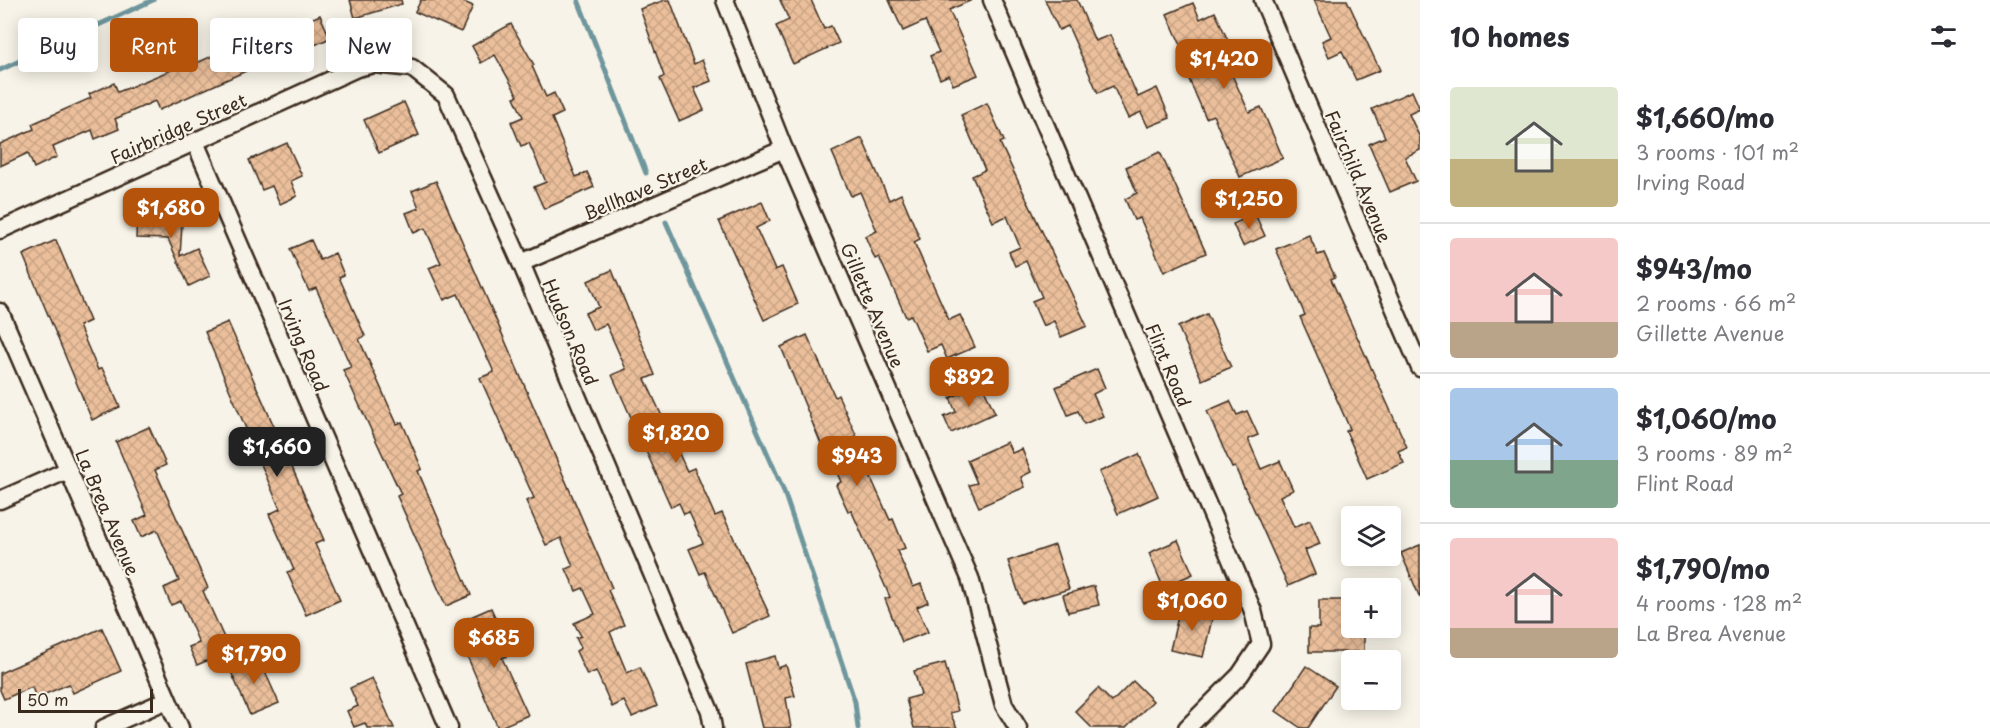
<!DOCTYPE html>
<html lang="en">
<head>
<meta charset="utf-8">
<style>
	:root { --surface:#fff; --page:#f7f7f7; --text:#2b2b33; --muted:#7c7c81; --line:#e1e1e2; --accent:#b45309 }
	body { margin:0; font-family:"Playpen Sans",sans-serif; background:var(--page); color:var(--text); height:100vh; display:flex; flex-direction:column; font-size:22px; white-space:nowrap }
	* { box-sizing:border-box; margin:0 }
	p { font-size:20px; color:var(--muted) }
	.icon { flex:none; width:33px; height:33px; fill:none; stroke:currentColor; stroke-width:2; stroke-linecap:round; stroke-linejoin:round }
	.map { position:relative; flex:1; overflow:hidden }
	.panel { display:flex; flex-direction:column; background:var(--surface); width:570px }
	.panel>* { flex:none }
	.guide { position:absolute; left:18px; top:18px; width:570px; height:54px; display:flex; gap:12px }
	.controls { position:absolute; left:1341px; top:506px; display:grid; gap:12px }
	.controls a { display:grid; place-items:center; width:60px; height:60px; border-radius:6px; background:var(--surface); box-shadow:0 3px 15px #0003; font-size:30px }
	.scale { position:absolute; left:18px; bottom:15px; width:135px; box-sizing:border-box; padding-left:6px; border:3px solid #3b2a1e; border-top:0; font-size:16px; line-height:21px; white-space:nowrap; color:#3b2a1e; -webkit-text-stroke:4px #f7f3e8; paint-order:stroke }
	.price { position:absolute; translate:-50% -51px; padding:0 14px; border-radius:12px; background:var(--accent); color:#fff; font-size:20px; line-height:39px; filter:drop-shadow(0 2px 3px #0008) }
	.price::after { content:''; position:absolute; left:50%; top:36px; width:18px; height:14px; margin-left:-9px; background:inherit; clip-path:polygon(0 0,100% 0,50% 100%) }
	.price.current { background:#222; color:#fff }
	ul { padding:0; list-style:none }
	li { display:flex; align-items:center; gap:18px; height:150px; padding:0 30px }
	li+li { border-top:2px solid var(--line) }
	li span { display:grid; place-items:center; flex:none; width:168px; height:120px; border-radius:6px; color:#555 }
	li>.icon { margin-inline-start:auto }
	span .icon { width:72px; height:72px; fill:#fffc; stroke-width:1 }
	li b { font-size:26px }
	h2 { display:flex; justify-content:space-between; align-items:center; height:72px; padding:0 30px; font-size:26px }
	.chip { padding:0 21px; border-radius:6px; background:var(--surface); box-shadow:0 3px 15px #0003; font-size:21px; line-height:54px }
	.chip.current { background:var(--accent); color:#fff }
	main { display:flex; flex:1; min-height:0 }
	.map>svg:first-child { display:block }
	.lines { fill:none; stroke-linecap:round; stroke-linejoin:round }
	.stream { stroke:#6e969c; stroke-width:5 }
	.building { fill:url(#building-cross-hatch); stroke:#3b2a1e; stroke-width:1.5 }
	.street-casing { stroke:#3b2a1e; stroke-width:21 }
	.street { stroke:#f7f3e8; stroke-width:16 }
	.labels { text-anchor:middle; dominant-baseline:central; stroke-width:4.5; stroke-linejoin:round; paint-order:stroke }
	.street-label { font-size:18px; fill:#3b2a1e; stroke:#f7f3e8 }
</style>
</head>
<body>
<main>
<div class="map">
<svg width="1420" height="728" viewBox="0 0 1420 728">
	<defs>
		<pattern id="building-cross-hatch" width="8" height="8" patternUnits="userSpaceOnUse" patternTransform="scale(1.5)"><rect width="8" height="8" fill="#ebbf9b"/><path d="M0 0l8 8M0 8l8-8" fill="none" stroke="#caa485"/></pattern>
	</defs>
	<rect width="100%" height="100%" fill="#f7f3e8"/>
	<filter id="ink" filterUnits="userSpaceOnUse"><feTurbulence type="fractalNoise" baseFrequency=".0167" numOctaves="2"/><feDisplacementMap in="SourceGraphic" scale="12" xChannelSelector="R" yChannelSelector="G"/><feConvolveMatrix kernelMatrix="1 2 1 2 8 2 1 2 1" color-interpolation-filters="sRGB"/></filter>
	<g filter="url(#ink)">
		<g class="lines">
			<g class="stream">
				<path d="M578,0L646,173"/>
				<path d="M0,70L153,0"/>
				<path d="M666,222L783,489L855,702L858,728"/>
			</g>
		</g>
		<g class="building">
			<path d="M350,0H401L402,4L355,18Z"/>
			<path d="M421,0H459L473,6L461,32L415,12Z"/>
			<path d="M665,0H670L694,64L702,60L711,81L694,88L704,110L679,121L660,79L664,76L640,9Z"/>
			<path d="M780,0H811L824,29L831,26L839,43L793,64L776,26L789,20Z"/>
			<path d="M889,0H972L949,10L978,75L953,85L949,75L940,79L930,56L939,52L925,21L903,31Z"/>
			<path d="M1045,0H1077L1095,41L1110,35L1138,97L1157,88L1170,118L1148,127L1141,112L1128,118L1113,86L1098,93L1068,26L1059,30Z"/>
			<path d="M1314,0H1347L1380,70L1356,80L1342,51L1329,57L1322,41L1331,37Z"/>
			<path d="M1193,3L1200,19L1215,12L1231,47L1236,45L1246,69L1232,75L1249,112L1261,107L1283,158L1240,177L1213,115L1206,118L1184,68L1190,66L1167,14Z"/>
			<path d="M320,15L330,38L288,57L286,53L159,110L155,101L115,119L119,129L95,139L92,130L53,147L57,157L34,168L28,153L0,166V144L34,129L32,124L91,98L89,94L114,83L118,92L181,66L183,69L224,51L219,41L250,27L257,43Z"/>
			<path d="M511,24L534,65L532,66L546,97L554,93L563,113L552,118L576,177L587,172L594,187L544,209L534,187L546,182L529,143L521,146L511,122L523,117L514,97L518,96L495,55L481,63L472,46Z"/>
			<path d="M1412,91L1420,109L1409,114L1420,138V150L1405,157L1416,181L1390,192L1369,144L1385,137L1372,109Z"/>
			<path d="M404,102L419,135L379,153L364,120Z"/>
			<path d="M987,103L1004,141L1000,143L1087,326L1061,337L1054,321L1043,326L1032,301L1042,297L1026,261L1015,266L1009,252L1020,247L1007,216L993,222L972,176L985,170L961,115Z"/>
			<path d="M862,138L889,200L901,194L920,239L914,242L949,320L960,315L975,347L947,359L941,345L927,351L911,315L906,317L879,257L875,259L865,236L877,231L860,192L851,196L832,152Z"/>
			<path d="M287,143L302,176L291,181L297,196L280,204L272,186L262,190L249,160Z"/>
			<path d="M1160,152L1206,253L1164,272L1140,218L1134,220L1125,199L1137,193L1126,167Z"/>
			<path d="M436,181L612,588L608,590L624,625L610,632L627,673L640,667L657,706L632,717L624,701L612,707L596,671L587,675L576,651L581,648L576,638L581,636L574,623L595,614L583,588L576,591L566,569L573,566L561,538L546,545L526,501L534,498L480,378L494,372L458,294L444,300L429,268L441,263L425,228L414,233L406,213L419,208L412,191Z"/>
			<path d="M762,202L770,221L756,228L775,270L782,267L798,304L764,320L719,221Z"/>
			<path d="M137,207L183,209L180,256L197,248L210,276L189,286L168,239L136,238Z"/>
			<path d="M1255,214L1265,236L1243,246L1233,224Z"/>
			<path d="M1309,235L1318,255L1324,253L1335,277L1331,279L1407,447L1398,451L1404,463L1367,479L1346,431L1350,429L1300,317L1305,315L1276,249Z"/>
			<path d="M56,240L90,321L79,326L98,370L102,368L120,407L92,420L23,255Z"/>
			<path d="M311,240L320,260L335,253L344,275L339,277L365,336L359,339L397,424L402,422L422,469L418,471L471,595L446,606L397,496L401,494L343,370L351,367L316,288L309,291L290,249Z"/>
			<path d="M612,270L655,375L645,379L681,458L687,471L694,468L715,516L722,513L770,616L732,633L705,572L700,574L689,549L703,543L689,512L684,514L679,503L671,507L612,375L626,369L606,324L593,330L585,313L599,307L588,281Z"/>
			<path d="M1207,314L1231,367L1202,380L1178,327Z"/>
			<path d="M228,322L324,540L315,544L340,600L306,615L287,572L294,570L269,514L280,509L205,332Z"/>
			<path d="M807,335L835,397L838,395L857,437L853,438L890,520L893,519L905,548L897,551L913,587L921,584L928,602L917,607L928,632L902,642L885,599L890,597L851,510L848,511L836,485L841,482L827,450L824,451L781,347Z"/>
			<path d="M1097,369L1105,388L1093,394L1103,416L1084,424L1078,411L1068,415L1056,387Z"/>
			<path d="M982,384L995,413L951,433L944,417L956,412L950,398Z"/>
			<path d="M1230,401L1237,415L1247,411L1258,435L1248,439L1261,469L1280,461L1293,490L1280,496L1294,527L1310,520L1320,544L1305,550L1315,574L1288,586L1235,467L1232,468L1207,411Z"/>
			<path d="M149,427L166,465L155,470L208,588L203,591L230,651L197,665L189,647L199,643L181,601L171,605L164,588L179,581L157,530L141,537L134,521L147,515L116,442Z"/>
			<path d="M1007,442L1012,453L1022,449L1031,472L1021,477L1025,487L979,507L969,485L977,483L967,460Z"/>
			<path d="M1139,454L1158,496L1118,514L1099,472Z"/>
			<path d="M1178,540L1193,574L1163,587L1149,553Z"/>
			<path d="M1055,545L1069,589L1022,603L1008,561Z"/>
			<path d="M1420,545V598L1401,553Z"/>
			<path d="M1094,586L1099,605L1068,612L1063,595Z"/>
			<path d="M1319,600H1350L1352,627H1364V652H1309V628H1319Z"/>
			<path d="M491,608L512,654L502,658L528,715L498,728L465,651L478,646L466,619Z"/>
			<path d="M1180,608L1213,615L1203,657L1170,650Z"/>
			<path d="M102,628L121,671L73,693L69,684L36,698L32,687L4,699L0,690V673Z"/>
			<path d="M257,654L279,703L250,715L229,667Z"/>
			<path d="M775,656L778,668L786,665L795,696L786,698L791,728H762L746,664Z"/>
			<path d="M945,663L958,711L950,713L957,728H914L906,699L921,695L914,671Z"/>
			<path d="M1306,666L1336,686L1308,728H1301L1276,711Z"/>
			<path d="M372,678L394,728H367L365,723L354,727L347,711L358,706L350,688Z"/>
			<path d="M1133,681L1153,701L1126,728H1092L1075,711L1098,688L1112,702Z"/>
		</g>
		<g class="lines">
			<g class="street-casing">
				<g id="street">
					<path d="M725,0L784,149L970,578L1004,705L1018,728"/>
					<path d="M992,0L1253,611L1261,644L1240,675L1187,728"/>
					<path d="M1263,0L1420,368"/>
					<path d="M195,142L449,728"/>
					<path d="M0,230L357,68L374,64L412,68L446,95L521,263L710,711L713,728"/>
					<path d="M521,263L784,149"/>
					<path d="M0,312L180,728"/>
					<path d="M0,500L68,470"/>
					<path d="M104,728L167,700"/>
				</g>
			</g>
			<use href="#street" class="street"/>
		</g>
	</g>
	<g class="labels">
		<g class="street-label">
			<text transform="translate(178 128) rotate(-24)">Fairbridge Street</text>
			<text transform="translate(1359 176) rotate(67)">Fairchild Avenue</text>
			<text transform="translate(645 188) rotate(-23)">Bellhave Street</text>
			<text transform="translate(873 305) rotate(67)">Gillette Avenue</text>
			<text transform="translate(571 332) rotate(67)">Hudson Road</text>
			<text transform="translate(304 345) rotate(67)">Irving Road</text>
			<text transform="translate(1169 365) rotate(67)">Flint Road</text>
			<text transform="translate(108 512) rotate(67)">La Brea Avenue</text>
		</g>
	</g>
</svg>
<div class="controls">
<a><svg class="icon" aria-label="layers" viewBox="0 0 24 24"><path d="M12 4l9 5-9 5-9-5zM3 14l9 5 9-5"/></svg></a>
<a>+</a>
<a>−</a>
</div>
<div class="scale">50 m</div>
<b class="price" style="left:1224px;top:90px">$1,420</b>
<b class="price" style="left:1249px;top:230px">$1,250</b>
<b class="price" style="left:171px;top:239px">$1,680</b>
<b class="price" style="left:969px;top:408px">$892</b>
<b class="price" style="left:676px;top:464px">$1,820</b>
<b class="price current" style="left:277px;top:478px">$1,660</b>
<b class="price" style="left:857px;top:487px">$943</b>
<b class="price" style="left:1192px;top:632px">$1,060</b>
<b class="price" style="left:494px;top:669px">$685</b>
<b class="price" style="left:254px;top:685px">$1,790</b>
<div class="guide">
<a class="chip">Buy</a>
<a class="chip current">Rent</a>
<a class="chip">Filters</a>
<a class="chip">New</a>
</div>
</div>
<section class="panel">
<h2>10 homes<svg class="icon" aria-label="filters" viewBox="0 0 24 24"><path d="M4 7h16M4 17h16"/><circle cx="9" cy="7" r="2"/><circle cx="15" cy="17" r="2"/></svg></h2>
<ul>
<li><span style="background:linear-gradient(#dfe7d0 60%,#c2b280 0)"><svg class="icon" aria-label="home" viewBox="0 0 24 24"><path d="M3 11l9-7 9 7M6 9v11h12V9"/></svg></span><div><b>$1,660/mo</b><p>3 rooms · 101 m²</p><p>Irving Road</p></div></li>
<li><span style="background:linear-gradient(#f6c9c9 70%,#b9a48a 0)"><svg class="icon" aria-label="home" viewBox="0 0 24 24"><path d="M3 11l9-7 9 7M6 9v11h12V9"/></svg></span><div><b>$943/mo</b><p>2 rooms · 66 m²</p><p>Gillette Avenue</p></div></li>
<li><span style="background:linear-gradient(#a9c7e8 60%,#7fa58c 0)"><svg class="icon" aria-label="home" viewBox="0 0 24 24"><path d="M3 11l9-7 9 7M6 9v11h12V9"/></svg></span><div><b>$1,060/mo</b><p>3 rooms · 89 m²</p><p>Flint Road</p></div></li>
<li><span style="background:linear-gradient(#f6c9c9 75%,#b9a48a 0)"><svg class="icon" aria-label="home" viewBox="0 0 24 24"><path d="M3 11l9-7 9 7M6 9v11h12V9"/></svg></span><div><b>$1,790/mo</b><p>4 rooms · 128 m²</p><p>La Brea Avenue</p></div></li>
</ul>
</section>
</main>
</body>
</html>
